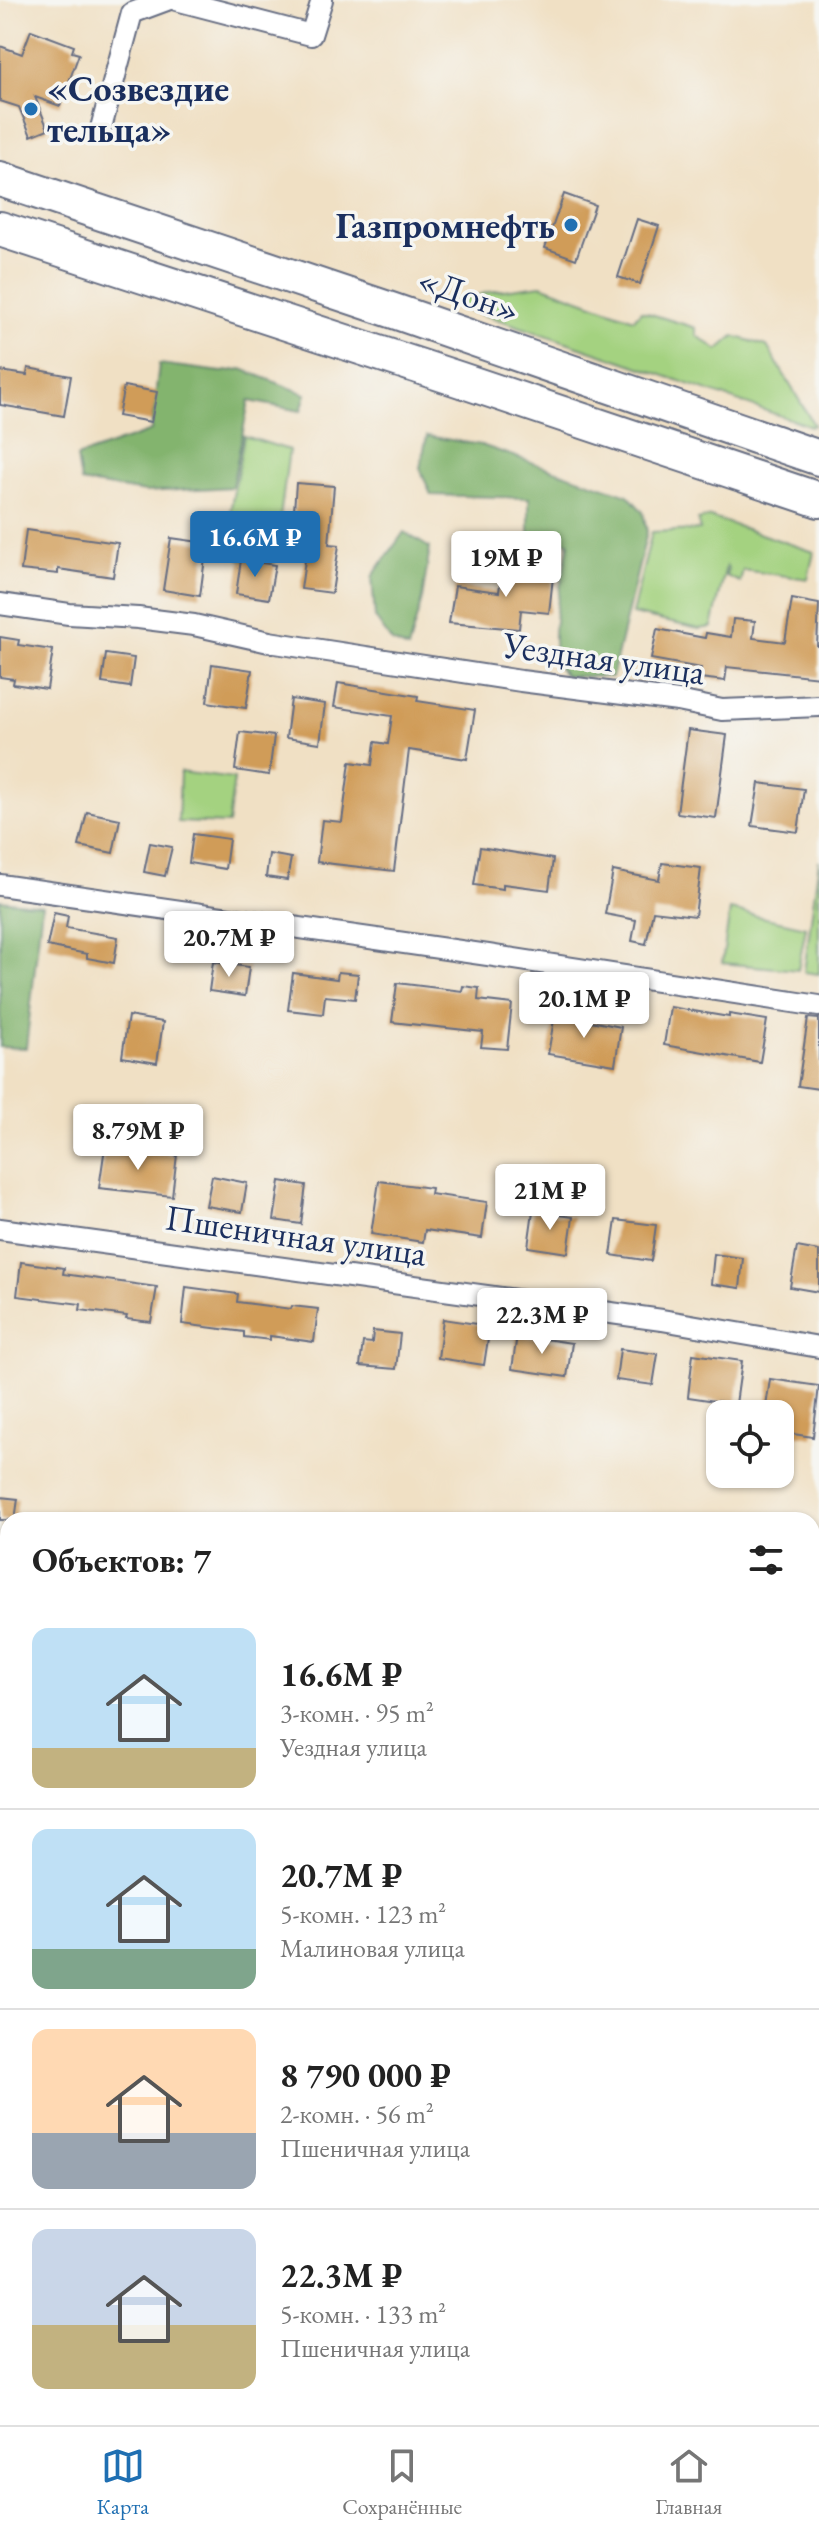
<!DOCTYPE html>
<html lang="ru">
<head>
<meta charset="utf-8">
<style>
	:root { --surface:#fff; --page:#f2f2f2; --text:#222; --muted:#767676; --line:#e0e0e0; --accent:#1f6fb2 }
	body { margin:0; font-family:"EB Garamond",serif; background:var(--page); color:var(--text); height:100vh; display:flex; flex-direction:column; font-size:30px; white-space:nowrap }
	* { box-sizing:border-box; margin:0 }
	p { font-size:26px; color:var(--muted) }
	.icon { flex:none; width:44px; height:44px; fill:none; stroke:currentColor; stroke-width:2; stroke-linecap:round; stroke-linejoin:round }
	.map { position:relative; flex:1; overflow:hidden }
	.panel { position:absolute; left:0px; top:1512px; width:820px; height:914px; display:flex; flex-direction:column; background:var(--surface); border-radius:24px 24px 0 0; box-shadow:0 2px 6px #0004 }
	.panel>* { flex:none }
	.tools { position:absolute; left:706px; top:1400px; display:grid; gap:16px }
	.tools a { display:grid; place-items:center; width:88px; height:88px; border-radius:16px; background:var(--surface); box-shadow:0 2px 6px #0004; font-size:40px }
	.price { position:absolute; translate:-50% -68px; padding:0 18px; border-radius:8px; background:#fff; color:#222; font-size:26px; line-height:52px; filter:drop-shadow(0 2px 4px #0008) }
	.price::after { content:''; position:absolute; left:50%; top:48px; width:24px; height:18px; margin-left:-12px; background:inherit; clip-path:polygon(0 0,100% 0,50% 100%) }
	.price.current { background:var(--accent); color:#fff }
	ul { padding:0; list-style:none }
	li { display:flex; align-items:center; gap:24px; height:200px; padding:0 32px }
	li+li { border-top:2px solid var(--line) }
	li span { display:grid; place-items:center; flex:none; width:224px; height:160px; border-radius:16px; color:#555 }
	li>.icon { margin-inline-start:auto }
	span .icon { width:96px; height:96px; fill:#fffc; stroke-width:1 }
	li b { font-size:34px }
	h2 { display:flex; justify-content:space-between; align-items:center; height:96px; padding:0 32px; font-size:34px }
	.tab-bar { display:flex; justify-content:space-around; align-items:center; height:112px; border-top:2px solid var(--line); background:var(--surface); font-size:22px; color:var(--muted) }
	.tab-bar a { display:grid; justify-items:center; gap:4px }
	.tab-bar .current { color:var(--accent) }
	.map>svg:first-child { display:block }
	.green { fill:#a4d280; stroke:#60806f; stroke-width:2 }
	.forest { fill:#83b46e; stroke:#4f7266; stroke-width:2 }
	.building { fill:#d09c58 }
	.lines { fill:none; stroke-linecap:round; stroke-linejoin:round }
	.minor-casing { stroke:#666d82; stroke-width:24 }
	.trunk-casing { stroke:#666d82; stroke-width:38 }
	.minor { stroke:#fff; stroke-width:20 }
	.trunk { stroke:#fff; stroke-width:34 }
	.poi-dot { fill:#1f6fb2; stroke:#f6f6f2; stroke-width:3 }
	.labels { text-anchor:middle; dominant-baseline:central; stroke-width:7; stroke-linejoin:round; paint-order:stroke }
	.poi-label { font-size:36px; font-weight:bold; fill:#1b2f5e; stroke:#f6f6f2; text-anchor:start }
	.street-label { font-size:36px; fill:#1b2f5e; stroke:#f6f6f2 }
</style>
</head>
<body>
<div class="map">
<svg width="819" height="2425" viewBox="0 0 819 2425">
	<rect width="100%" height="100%" fill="#f6f6f2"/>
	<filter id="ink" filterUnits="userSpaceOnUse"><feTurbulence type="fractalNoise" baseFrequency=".0125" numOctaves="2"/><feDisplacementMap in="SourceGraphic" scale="16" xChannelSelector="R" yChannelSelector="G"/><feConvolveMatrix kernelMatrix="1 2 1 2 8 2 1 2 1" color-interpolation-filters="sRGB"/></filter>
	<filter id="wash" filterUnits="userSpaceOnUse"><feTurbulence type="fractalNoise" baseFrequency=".006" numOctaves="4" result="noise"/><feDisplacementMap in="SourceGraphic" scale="32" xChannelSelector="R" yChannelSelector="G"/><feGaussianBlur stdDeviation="1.8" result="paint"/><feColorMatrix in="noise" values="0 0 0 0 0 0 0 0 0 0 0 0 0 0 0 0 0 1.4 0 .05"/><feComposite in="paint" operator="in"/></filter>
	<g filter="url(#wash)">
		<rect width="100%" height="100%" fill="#f0e0c4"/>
		<g class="green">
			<path d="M541,285L634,319L641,311L696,328V335L718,350L734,336L767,346L814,425L811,426C689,386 570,340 447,304L489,292Z"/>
			<path d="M244,436L289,450L274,563L239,559V541L225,540Z"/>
			<path d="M710,517L814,552L808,579L743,570L740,582L726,576L728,568L726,566L712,627L699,629L632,614L652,532L700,530L698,520Z"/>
			<path d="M180,772L234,779L228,824L178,822Z"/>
			<path d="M819,860V974L804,972Z"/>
			<path d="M730,910L806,927L798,970L722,963Z"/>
		</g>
		<g class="forest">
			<path d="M159,364L222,372L242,369L306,394L301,411L249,401L232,487L145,492L81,482L77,457L151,431Z"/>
			<path d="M427,436L481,445L628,495L643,512L647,532L612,677L566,676C539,655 565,572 569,542L529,535V498L431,495L420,468Z"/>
			<path d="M404,532L430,548L422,599L408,649L392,642L375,618L372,577Z"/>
			<path d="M0,900L42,905L26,1048L0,1047Z"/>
		</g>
		<g id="blocks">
			<g class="building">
				<path d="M31,30L74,46L72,52L79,54L60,106L35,97L48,129L31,136L19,107L0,101V46L22,54Z"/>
				<path d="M564,194L595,205L576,259L545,248Z"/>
				<path d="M637,219L659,226L640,284L618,277Z"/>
				<path d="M28,368L71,376L64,416L0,405V371L27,375Z"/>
				<path d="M124,386L157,392L151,422L118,416Z"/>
				<path d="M296,483L334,486L329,544L339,545L332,593L301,589L310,525L293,524Z"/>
				<path d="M26,530L118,543L113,577L58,569V574L21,570Z"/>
				<path d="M171,538L207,543L200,596L163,590Z"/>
				<path d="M533,557L555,559L549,613L521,610L519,629L449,623L455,586L499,592L501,576L531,579Z"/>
				<path d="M241,560L275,565L269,599L236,594Z"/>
				<path d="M792,599L819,604L817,646H819V677L727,667L725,681L700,678L701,668L651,659L657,629L705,638L706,633L731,637L733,619L755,621L753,638L785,642Z"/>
				<path d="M0,637L19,640L18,645L53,650L47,689L13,684L14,679L0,677Z"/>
				<path d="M106,654L134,658L130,687L102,683Z"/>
				<path d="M212,664L252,670L246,708L207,702Z"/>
				<path d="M338,683L418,696L417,701L475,710L467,759L409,750L394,871L317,862L322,820L342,822L350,762L372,765L375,742L388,744L392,716L334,707Z"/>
				<path d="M291,699L325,704L320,743L286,738Z"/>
				<path d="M688,730L727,735L716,818L677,813Z"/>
				<path d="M240,732L274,736L269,775L235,770Z"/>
				<path d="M759,783L804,789L798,832L752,826Z"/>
				<path d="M87,812L120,819L113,853L79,846Z"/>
				<path d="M193,834L229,839L225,869L189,863Z"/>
				<path d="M150,843L172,847L165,876L144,872Z"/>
				<path d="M480,847L553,859L549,890L503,884V889L474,885Z"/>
				<path d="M269,854L291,858L287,880L266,877Z"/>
				<path d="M662,863L701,868L695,916L653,911L646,944L632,941L636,920L605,914L613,871L659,880Z"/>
				<path d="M54,913L68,916L66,928L118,937L114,963L87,958V954L47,946Z"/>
				<path d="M213,962L249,967L245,996L209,991Z"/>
				<path d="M338,972L358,974L355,999L325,996L323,1014L288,1010L293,973L337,979Z"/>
				<path d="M397,983L462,991L463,986L479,988L478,1000L512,1004L507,1049L481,1047L483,1032L392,1022Z"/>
				<path d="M670,1007L729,1017V1014L767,1020L760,1062L664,1045Z"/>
				<path d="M555,1014L621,1027L615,1065L548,1054Z"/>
				<path d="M128,1016L163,1022L157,1063L122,1057Z"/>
				<path d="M808,1018L819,1019V1089L798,1086Z"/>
				<path d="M105,1147L177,1155L172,1196L99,1188Z"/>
				<path d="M212,1176L247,1183L242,1212L206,1206Z"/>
				<path d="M280,1181L306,1185L301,1224L274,1220Z"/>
				<path d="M379,1181L431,1188L430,1194L487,1202L482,1238L425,1230L423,1242L371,1234Z"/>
				<path d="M533,1211L573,1217L568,1253L528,1247Z"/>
				<path d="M616,1220L656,1225L651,1261L611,1255Z"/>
				<path d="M797,1247L819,1251V1292L790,1287Z"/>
				<path d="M714,1254L743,1258L740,1288L711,1284Z"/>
				<path d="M21,1262L64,1268L63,1274L157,1287L151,1322L126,1319L127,1316L80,1310L81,1304L17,1296Z"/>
				<path d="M186,1287L238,1294L237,1302L291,1309L292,1306L318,1309L314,1342L270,1336V1340L244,1337V1332L182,1324Z"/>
				<path d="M443,1319L490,1326L484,1365L438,1358Z"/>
				<path d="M373,1331L400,1334L396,1369L360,1366L363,1342L372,1343Z"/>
				<path d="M517,1335L572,1343L567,1377L512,1369Z"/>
				<path d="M620,1349L658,1354L653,1385L616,1380Z"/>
				<path d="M693,1354L742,1361L736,1404L688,1397Z"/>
				<path d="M770,1379L819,1386L813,1437L780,1432V1414H765Z"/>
				<path d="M0,1497L18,1499L15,1520H0Z"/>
			</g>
		</g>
	</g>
	<g filter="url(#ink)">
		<use href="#blocks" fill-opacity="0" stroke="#666d82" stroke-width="2"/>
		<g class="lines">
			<g class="minor-casing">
				<g id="minor">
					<path d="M176,0L311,35L322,0"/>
					<path d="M101,128L132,13L167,0"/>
					<path d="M0,604L69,614L138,618L194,625L269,642L521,681L678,701L722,710L819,706"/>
					<path d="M0,885L488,955L819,1006"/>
					<path d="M0,1229L662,1320L819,1347"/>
					<path d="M0,1567L8,1568"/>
					<path d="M812,1682L819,1683"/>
					<path d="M0,1900L8,1901"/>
					<path d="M812,2031L819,2032"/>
					<path d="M0,2233L8,2234"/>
					<path d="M812,2353L819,2354"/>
				</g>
			</g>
			<g class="trunk-casing">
				<g id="trunk">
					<path d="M0,179L391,310L819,458"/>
					<path d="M0,229L458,379L819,500"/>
				</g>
			</g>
			<use href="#minor" class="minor"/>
			<use href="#trunk" class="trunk"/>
		</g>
	</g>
	<g class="poi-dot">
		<circle cx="31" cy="109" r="8"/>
		<circle cx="571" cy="225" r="8"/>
	</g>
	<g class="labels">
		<g class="poi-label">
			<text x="47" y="88">«Созвездие<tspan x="47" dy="41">тельца»</tspan></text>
			<text x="555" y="225" text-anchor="end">Газпромнефть</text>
		</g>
		<g class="street-label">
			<text transform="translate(469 294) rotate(19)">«Дон»</text>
			<text transform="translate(604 658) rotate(8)">Уездная улица</text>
			<text transform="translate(296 1235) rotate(8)">Пшеничная улица</text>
		</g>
	</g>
</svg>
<div class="tools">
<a><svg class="icon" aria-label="locate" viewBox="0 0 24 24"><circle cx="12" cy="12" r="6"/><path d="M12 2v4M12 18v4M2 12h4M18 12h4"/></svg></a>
</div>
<b class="price current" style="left:255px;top:579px">16.6M ₽</b>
<b class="price" style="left:506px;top:599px">19M ₽</b>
<b class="price" style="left:229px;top:979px">20.7M ₽</b>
<b class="price" style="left:584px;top:1040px">20.1M ₽</b>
<b class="price" style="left:138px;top:1172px">8.79M ₽</b>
<b class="price" style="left:550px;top:1232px">21M ₽</b>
<b class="price" style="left:542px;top:1356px">22.3M ₽</b>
<section class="panel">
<h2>Объектов: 7<svg class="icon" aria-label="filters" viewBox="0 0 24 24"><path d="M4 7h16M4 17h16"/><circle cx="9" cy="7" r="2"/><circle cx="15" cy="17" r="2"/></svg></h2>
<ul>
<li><span style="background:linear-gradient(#bfe0f5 75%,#c2b280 0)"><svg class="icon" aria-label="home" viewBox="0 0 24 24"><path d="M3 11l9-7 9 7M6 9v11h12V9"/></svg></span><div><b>16.6M ₽</b><p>3-комн. · 95 m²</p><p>Уездная улица</p></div></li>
<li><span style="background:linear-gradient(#bfe0f5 75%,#7fa58c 0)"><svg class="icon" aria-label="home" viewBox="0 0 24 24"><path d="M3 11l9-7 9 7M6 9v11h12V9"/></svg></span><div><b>20.7M ₽</b><p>5-комн. · 123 m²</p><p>Малиновая улица</p></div></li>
<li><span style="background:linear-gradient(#ffd9b3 65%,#9aa5b1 0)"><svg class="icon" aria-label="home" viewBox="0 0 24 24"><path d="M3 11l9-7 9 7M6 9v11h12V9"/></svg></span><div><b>8 790 000 ₽</b><p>2-комн. · 56 m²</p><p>Пшеничная улица</p></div></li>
<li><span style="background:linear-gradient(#c9d6e8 60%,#c2b280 0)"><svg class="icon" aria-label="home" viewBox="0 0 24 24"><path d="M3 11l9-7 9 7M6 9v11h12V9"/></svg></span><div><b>22.3M ₽</b><p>5-комн. · 133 m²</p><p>Пшеничная улица</p></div></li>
</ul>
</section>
</div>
<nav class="tab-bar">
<a class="current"><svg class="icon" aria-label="map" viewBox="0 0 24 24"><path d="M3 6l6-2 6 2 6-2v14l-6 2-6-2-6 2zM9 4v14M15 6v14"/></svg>Карта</a>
<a><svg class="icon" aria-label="saved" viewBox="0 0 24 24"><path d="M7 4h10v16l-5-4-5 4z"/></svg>Сохранённые</a>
<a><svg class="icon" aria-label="home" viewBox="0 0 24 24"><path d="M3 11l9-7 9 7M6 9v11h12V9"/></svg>Главная</a>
</nav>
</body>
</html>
